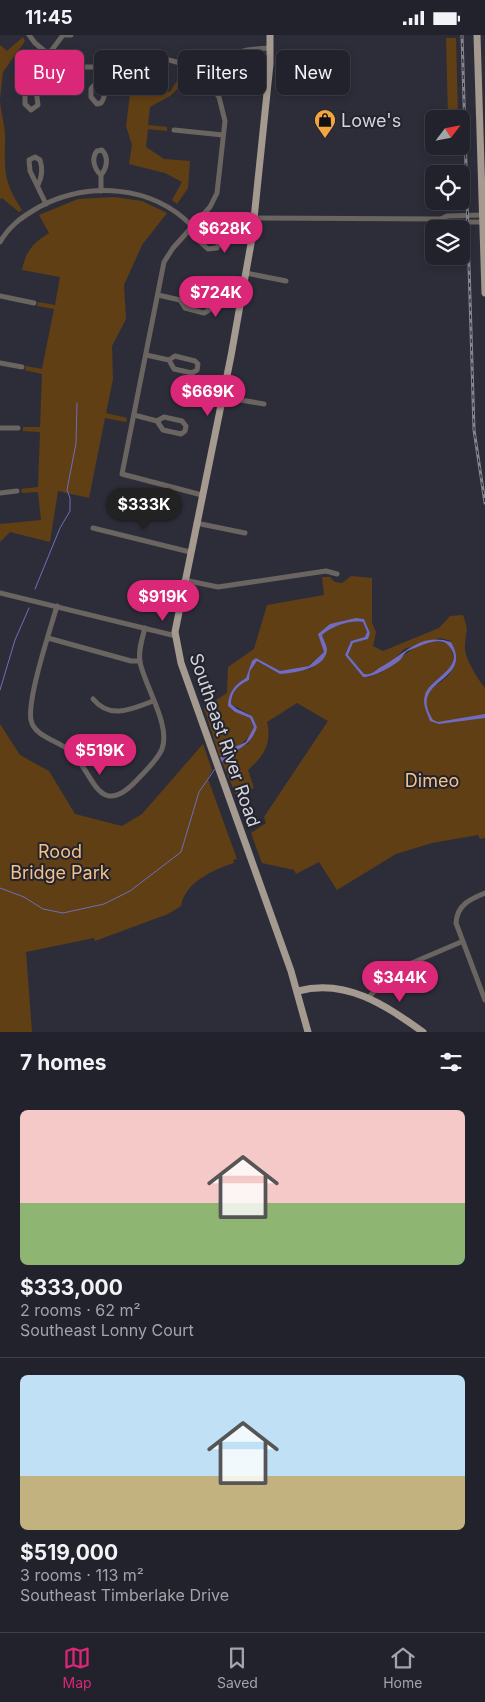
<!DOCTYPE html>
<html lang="en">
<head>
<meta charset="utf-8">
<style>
	:root { --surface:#22222c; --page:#2e2f38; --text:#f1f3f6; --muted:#a2a4a9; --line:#3f3f48; --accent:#db2777 }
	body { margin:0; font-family:Inter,sans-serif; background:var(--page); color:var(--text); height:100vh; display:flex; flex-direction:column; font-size:19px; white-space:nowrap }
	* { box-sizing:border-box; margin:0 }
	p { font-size:16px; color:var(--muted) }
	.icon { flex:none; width:28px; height:28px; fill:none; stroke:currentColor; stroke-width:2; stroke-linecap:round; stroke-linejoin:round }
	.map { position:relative; height:997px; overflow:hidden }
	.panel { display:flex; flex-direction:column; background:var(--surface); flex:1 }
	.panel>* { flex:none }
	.banner { position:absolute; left:15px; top:15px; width:455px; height:45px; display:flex; gap:10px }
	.needle { width:32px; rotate:58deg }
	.fabs { position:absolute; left:425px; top:75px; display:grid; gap:10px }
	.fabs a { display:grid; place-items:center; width:45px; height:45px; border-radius:8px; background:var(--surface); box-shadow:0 2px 8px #0003,0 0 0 1px var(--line); font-size:25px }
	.price { position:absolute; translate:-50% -42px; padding:0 11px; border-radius:18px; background:var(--accent); color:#fff; font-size:16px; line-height:32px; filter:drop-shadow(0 1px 2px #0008) }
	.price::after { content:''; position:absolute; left:50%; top:30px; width:15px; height:11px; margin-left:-8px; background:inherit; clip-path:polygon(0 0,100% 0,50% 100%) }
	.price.active { background:#222; color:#fff }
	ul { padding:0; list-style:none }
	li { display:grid; align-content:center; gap:10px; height:265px; padding:0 20px }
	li+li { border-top:1px solid var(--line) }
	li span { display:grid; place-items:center; height:155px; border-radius:8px; color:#555 }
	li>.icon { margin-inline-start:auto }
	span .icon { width:90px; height:90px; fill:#fffc; stroke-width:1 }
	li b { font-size:21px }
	h2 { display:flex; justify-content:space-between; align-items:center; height:60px; padding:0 20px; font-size:21px }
	.tag { padding:0 18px; border-radius:8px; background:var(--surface); box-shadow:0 2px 8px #0003,0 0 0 1px var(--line); font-size:18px; line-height:45px }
	.tag.active { background:var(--accent); color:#fff }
	.status { display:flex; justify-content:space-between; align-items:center; height:35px; padding:0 25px; background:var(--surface); direction:ltr }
	.status svg { height:14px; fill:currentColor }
	.tabs { display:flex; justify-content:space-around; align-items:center; height:70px; border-top:1px solid var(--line); background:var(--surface); font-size:14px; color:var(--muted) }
	.tabs a { display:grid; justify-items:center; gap:2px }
	.tabs .active { color:var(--accent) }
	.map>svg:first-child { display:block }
	.green { fill:#603f15 }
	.water { fill:#716cc0 }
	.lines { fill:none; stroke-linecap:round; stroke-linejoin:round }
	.stream { stroke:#716cc0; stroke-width:1 }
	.minor { stroke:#6a6560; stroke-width:5 }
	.major { stroke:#a49a90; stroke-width:7 }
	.rail-casing { stroke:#85858f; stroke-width:3 }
	.rail { stroke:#24242f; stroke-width:1; stroke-dasharray:4; stroke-linecap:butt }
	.labels { text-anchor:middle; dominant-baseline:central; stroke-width:4; stroke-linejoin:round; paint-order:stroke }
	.poi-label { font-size:18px; fill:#d4d4dc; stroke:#24242f; text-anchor:start }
	.street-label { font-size:18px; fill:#d4d4dc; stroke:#24242f }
	.park-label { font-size:18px; fill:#f4c188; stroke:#24242f }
</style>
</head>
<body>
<div class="status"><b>11:45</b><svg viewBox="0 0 49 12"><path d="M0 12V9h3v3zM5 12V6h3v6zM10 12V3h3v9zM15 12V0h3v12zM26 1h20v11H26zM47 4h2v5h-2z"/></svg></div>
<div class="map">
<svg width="485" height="997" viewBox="0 0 485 997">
	<rect width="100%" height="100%" fill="#2d2d3a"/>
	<g class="green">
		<path d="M23,2L25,6L3,37L0,64V10L7,16Z"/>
		<path d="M446,3H456L458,81H448Z"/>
		<path d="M183,36L191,41L170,61L150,72L148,90L167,92V96L148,94L146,112L164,124L190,126L188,153L177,169L172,165L182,147L165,138L129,129L132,110L126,91L130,59L159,54L170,57Z"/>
		<path d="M0,66C1,78 5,90 5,101C5,134 2,145 22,175L19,177L2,163L0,164Z"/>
		<path d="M114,162L142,166L167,178L142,210L124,250L126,284L112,311L113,344L106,378L127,383L126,387L105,383L89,463L58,456L50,507L10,497L0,507V489L41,485L38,457L22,458L21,454L38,452L40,397L23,396V392H40L42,339L25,335L26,331L42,334L54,274L37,271L38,267L55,270L60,242L22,235C26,216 33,208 49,198L39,180L78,164Z"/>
		<path d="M351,541L372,543V588L376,597L373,611L383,616L439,593L450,581L463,580C469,597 466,593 465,610C463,621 478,644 485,653V803L480,804L478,800L432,808L396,819L337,855L319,827L296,839L294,835L262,828L251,798L266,788L264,782L328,686L297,668L267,687C272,708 264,721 248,735L254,753L236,760L222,727L231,716L248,709L257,692L252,681L231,669C231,658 238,650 249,645L250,636L257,626L280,639L310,634L320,626L327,613L322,600C333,591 348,585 363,587L367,597L366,602L351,606L345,620L363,642C393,644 415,592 449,610C469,645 409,637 429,684L431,683C414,655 441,652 450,638C453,635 454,631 456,627L451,606L440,603L404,614L391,628L372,640L364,639L348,620L353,608L368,604L370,598L364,584C348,582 331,589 319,599L324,617L309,631L288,636H280L256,623L252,627L246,643C235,649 228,658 228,671L235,677L250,683L254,692C248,710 233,711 220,723L204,673L227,658L228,632L254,614L267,570L324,560L322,542H330L335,547L342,548Z"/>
		<path d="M0,689L20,720L49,736L75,779L122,791L142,779L203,709L212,735L208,744L237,824L233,825L234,828C213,835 185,847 181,871L168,879L95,906L94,903L26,917L32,997H0Z"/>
	</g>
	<path class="water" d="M356,583L364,584L370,598L368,604L353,608L348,620L364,639C373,640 374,636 381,632C405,619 420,597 451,607C475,648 406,643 433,685L438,687L485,679V683L439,689L430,686C427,678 422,669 425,660C429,644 467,632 449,611C440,600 421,611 410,615C404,617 404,621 400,625C392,632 372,643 363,642L345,620L351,606L365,602L367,597L363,587C349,585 333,591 322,600C323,604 327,610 327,615C325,634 294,638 280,639L257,626L250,636L249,645C238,650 231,657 231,669L237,674L252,681L257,692C250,714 236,712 222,727L220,723L230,714L246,707L254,692L250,683L235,677L228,671C228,658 235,649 246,643L252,626L256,623L280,636L309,631L324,617L318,599L330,589Z"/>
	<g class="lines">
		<g class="stream">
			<path d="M35,554L60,493L70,476V463L67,455L76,408L77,368"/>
			<path d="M0,655L15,605L29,573"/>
			<path d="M0,853L24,862L43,874L63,878L104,869L130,856L181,817L199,757L215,734"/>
		</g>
		<g class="minor">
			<path d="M29,0L35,8L52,22L75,32H117L169,25L184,29L205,44L219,62L225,86L217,158L210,172L173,213L164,227L122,439L202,460"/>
			<path d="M34,40L38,70L31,75L25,69V51L63,0H71"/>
			<path d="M205,44C230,18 233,15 270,13"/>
			<path d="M97,47C104,53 107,60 101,68L97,69L91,62V54L97,47L98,33"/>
			<path d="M174,95L223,100"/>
			<path d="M101,140C107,133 109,122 102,115L97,116C91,123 94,134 101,140V156"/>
			<path d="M38,150C42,142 43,134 40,125L35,122L29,125L30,136L46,169"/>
			<path d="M255,183L441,184L447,187H483"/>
			<path d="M441,184L447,181L483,180"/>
			<path d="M188,196L208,214L217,213L219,208L217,202L198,185"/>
			<path d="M0,207C10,190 22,182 39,172C89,146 152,150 192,191"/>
			<path d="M246,238L286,246"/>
			<path d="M158,260L180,265L185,273L204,278L209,275L210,268L187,260L180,265"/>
			<path d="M0,261L34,268"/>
			<path d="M146,320L169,325L174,334L192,338L197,335L198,329L195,326L175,321L169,325"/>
			<path d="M0,328L22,332"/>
			<path d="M223,362L264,369"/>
			<path d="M134,380L157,386L163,395L181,399L185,396L186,391L182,386L164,382L157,386"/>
			<path d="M0,393H18"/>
			<path d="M0,458L17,456"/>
			<path d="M196,488L245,498"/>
			<path d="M93,493L190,517"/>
			<path d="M184,545L218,552L326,536L337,539"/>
			<path d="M0,558L176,601"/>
			<path d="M57,571C50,595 27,664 31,685C34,702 60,706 71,717C93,736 98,786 136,746C145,736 157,726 162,714C171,690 145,652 140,627C138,616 142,604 145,593"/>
			<path d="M48,603L131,626H140"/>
			<path d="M93,664C110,685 132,674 153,666"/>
			<path d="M485,858C470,864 457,870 456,888L485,965"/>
			<path d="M368,963L393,936L461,907"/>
		</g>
		<g class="major">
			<path d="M270,0V29L252,203L231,321L175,597L181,628L291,936L308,997"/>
			<path d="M477,0L485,258"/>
			<path d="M298,956C346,943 385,970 423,997"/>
		</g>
		<g class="rail-casing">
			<path id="rail" d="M462,0L474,395L485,468"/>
		</g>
		<use href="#rail" class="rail"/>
	</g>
	<defs>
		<g id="shop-pin" transform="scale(1.125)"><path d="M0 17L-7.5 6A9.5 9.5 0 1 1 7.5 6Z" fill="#f2a541" stroke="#24242f"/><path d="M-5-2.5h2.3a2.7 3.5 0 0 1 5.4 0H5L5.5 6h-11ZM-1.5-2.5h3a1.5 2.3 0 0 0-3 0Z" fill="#111"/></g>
	</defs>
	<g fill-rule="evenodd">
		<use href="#shop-pin" x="325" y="85"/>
	</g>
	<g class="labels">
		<g class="poi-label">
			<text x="341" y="85">Lowe's</text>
		</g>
		<g class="street-label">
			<text transform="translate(225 705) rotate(71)">Southeast River Road</text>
		</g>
		<g class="park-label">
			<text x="432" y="745">Dimeo</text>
			<text x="60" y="816">Rood<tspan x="60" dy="21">Bridge Park</tspan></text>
		</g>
	</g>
</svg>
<div class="fabs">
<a><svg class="needle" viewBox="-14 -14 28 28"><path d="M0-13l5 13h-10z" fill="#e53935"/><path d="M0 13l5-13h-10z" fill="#a2a4a9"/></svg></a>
<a><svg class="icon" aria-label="locate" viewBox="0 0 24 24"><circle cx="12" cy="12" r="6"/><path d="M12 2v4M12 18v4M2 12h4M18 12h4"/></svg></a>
<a><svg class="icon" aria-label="layers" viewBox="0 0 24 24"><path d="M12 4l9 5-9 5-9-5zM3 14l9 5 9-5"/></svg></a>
</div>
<b class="price" style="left:225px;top:219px">$628K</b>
<b class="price" style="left:216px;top:283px">$724K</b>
<b class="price" style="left:208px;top:382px">$669K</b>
<b class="price active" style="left:144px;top:495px">$333K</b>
<b class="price" style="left:163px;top:587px">$919K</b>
<b class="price" style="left:100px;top:741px">$519K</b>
<b class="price" style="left:400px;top:968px">$344K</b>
<div class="banner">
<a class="tag active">Buy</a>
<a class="tag">Rent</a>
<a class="tag">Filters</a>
<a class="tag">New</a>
</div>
</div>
<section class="panel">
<h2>7 homes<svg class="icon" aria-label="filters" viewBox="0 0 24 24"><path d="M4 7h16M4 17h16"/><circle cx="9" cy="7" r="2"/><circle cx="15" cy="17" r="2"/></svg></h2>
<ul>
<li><span style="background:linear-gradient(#f6c9c9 60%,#8fb573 0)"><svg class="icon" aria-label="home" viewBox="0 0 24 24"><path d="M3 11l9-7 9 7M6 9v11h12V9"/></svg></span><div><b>$333,000</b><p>2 rooms · 62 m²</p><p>Southeast Lonny Court</p></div></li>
<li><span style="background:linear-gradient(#bfe0f5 65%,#c2b280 0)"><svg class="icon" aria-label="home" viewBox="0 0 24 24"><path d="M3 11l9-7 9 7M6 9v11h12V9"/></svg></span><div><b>$519,000</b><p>3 rooms · 113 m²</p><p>Southeast Timberlake Drive</p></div></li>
</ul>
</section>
<nav class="tabs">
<a class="active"><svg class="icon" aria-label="map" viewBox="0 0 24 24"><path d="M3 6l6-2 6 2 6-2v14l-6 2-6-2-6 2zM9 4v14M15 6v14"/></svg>Map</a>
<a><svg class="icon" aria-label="saved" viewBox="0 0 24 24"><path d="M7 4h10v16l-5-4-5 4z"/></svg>Saved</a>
<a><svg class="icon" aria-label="home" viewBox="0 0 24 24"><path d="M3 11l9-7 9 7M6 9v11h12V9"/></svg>Home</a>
</nav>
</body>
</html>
